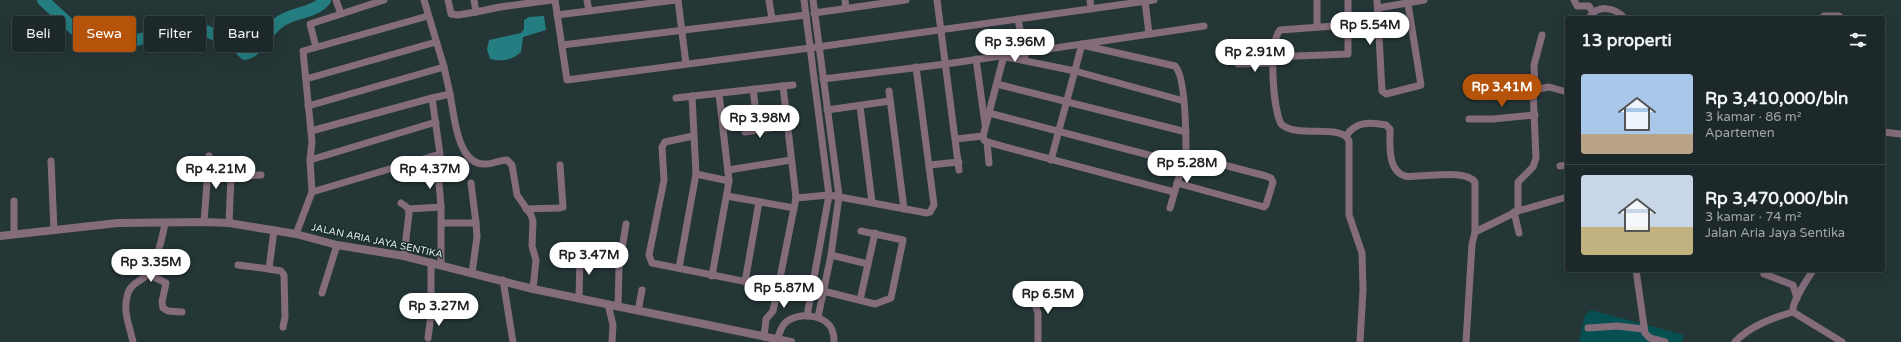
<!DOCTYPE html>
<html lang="id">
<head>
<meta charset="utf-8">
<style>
	:root { --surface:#1c2829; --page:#253031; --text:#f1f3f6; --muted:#a0a6a8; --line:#3a4446; --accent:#b45309 }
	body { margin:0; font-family:"Varela Round",sans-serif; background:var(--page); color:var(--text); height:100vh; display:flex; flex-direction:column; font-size:15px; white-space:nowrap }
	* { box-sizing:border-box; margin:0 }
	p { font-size:13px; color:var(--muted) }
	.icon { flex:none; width:22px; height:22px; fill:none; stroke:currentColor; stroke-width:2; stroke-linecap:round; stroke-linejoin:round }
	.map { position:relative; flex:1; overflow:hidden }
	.side { position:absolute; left:1565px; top:16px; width:320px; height:256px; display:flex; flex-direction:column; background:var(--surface); border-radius:4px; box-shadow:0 4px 16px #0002,0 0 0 1px var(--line) }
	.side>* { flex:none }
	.hud { position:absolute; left:12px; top:16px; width:380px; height:36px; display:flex; gap:8px }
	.price { position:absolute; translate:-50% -34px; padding:0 9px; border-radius:14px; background:#fff; color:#222; font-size:13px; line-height:26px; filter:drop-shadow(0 1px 2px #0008) }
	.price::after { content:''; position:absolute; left:50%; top:24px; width:12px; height:9px; margin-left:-6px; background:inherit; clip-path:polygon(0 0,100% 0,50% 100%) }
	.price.selected { background:var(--accent); color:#fff }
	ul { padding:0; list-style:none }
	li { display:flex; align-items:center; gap:12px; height:100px; padding:0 16px }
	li+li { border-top:1px solid var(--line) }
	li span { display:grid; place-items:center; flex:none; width:112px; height:80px; border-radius:4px; color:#555 }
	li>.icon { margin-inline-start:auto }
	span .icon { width:48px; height:48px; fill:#fffc; stroke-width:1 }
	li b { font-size:17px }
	h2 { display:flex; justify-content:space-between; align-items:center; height:48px; padding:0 16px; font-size:17px }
	.chip { padding:0 14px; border-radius:4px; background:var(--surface); box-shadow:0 4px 16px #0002,0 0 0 1px var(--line); font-size:14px; line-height:36px }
	.chip.selected { background:var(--accent); color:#fff }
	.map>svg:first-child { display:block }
	.green { fill:#065052 }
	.water { fill:#247e81 }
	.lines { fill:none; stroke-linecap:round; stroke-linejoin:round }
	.river { stroke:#247e81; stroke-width:12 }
	.minor { stroke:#846c7b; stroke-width:7 }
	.tertiary { stroke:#846c7b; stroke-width:8 }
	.labels { text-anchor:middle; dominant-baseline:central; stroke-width:3; stroke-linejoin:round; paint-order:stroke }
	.street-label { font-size:10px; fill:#e2eded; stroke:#1b2c2d }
</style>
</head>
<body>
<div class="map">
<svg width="1901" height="342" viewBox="0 0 1901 342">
	<rect width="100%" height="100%" fill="#253637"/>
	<path class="green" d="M1591,310L1684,335L1682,342H1579L1585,315Z"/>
	<path class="water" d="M544,16L546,30L523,37L521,52C512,60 503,62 490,59L487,49L489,40L521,33L524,29V20L529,17Z"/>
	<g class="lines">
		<path class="river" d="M43,0L83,37L103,44L124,43L149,37L206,31L225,39L239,48L245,54C261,50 266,30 281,21C294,12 315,13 325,0"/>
		<g class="minor">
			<path d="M448,0L451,14L458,15L476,12"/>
			<path d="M474,0L476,12L500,7L552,0"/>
			<path d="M555,0L567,80L810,48L1154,0"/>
			<path d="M587,0L589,11"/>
			<path d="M678,0L686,64"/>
			<path d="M769,0L772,19"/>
			<path d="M804,0L829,195L807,316"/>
			<path d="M813,0L839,196L831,255L818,317"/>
			<path d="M845,0L846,8"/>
			<path d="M937,0L959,170"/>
			<path d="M1090,0L1091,9"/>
			<path d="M1377,0L1382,91L1386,94L1421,85L1408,4"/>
			<path d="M1574,0L1577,6H1589L1593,13"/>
			<path d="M1145,1L1149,34"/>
			<path d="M1378,8L1424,0"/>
			<path d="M814,13L906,0"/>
			<path d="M341,14L384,0"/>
			<path d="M557,15L676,0"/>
			<path d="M1824,16H1839L1841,18"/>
			<path d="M1589,18C1597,4 1615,7 1624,18"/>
			<path d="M1018,19L1025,56"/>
			<path d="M1348,25L1280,30C1268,45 1273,107 1281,124C1297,139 1342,123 1349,141V215L1362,253L1363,290L1360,342"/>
			<path d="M1317,27V0"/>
			<path d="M562,45L806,15"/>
			<path d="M1082,45L1175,66C1186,77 1186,138 1186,155L1266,176L1271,178L1273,182L1266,205L1264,207L1177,183"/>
			<path d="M316,47L310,24L341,14L336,0"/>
			<path d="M1006,57L1075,71L1184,101"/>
			<path d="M1272,57L1348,54V0"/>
			<path d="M976,59L985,124"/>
			<path d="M1238,64L1272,63"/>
			<path d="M306,79L436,42"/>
			<path d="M823,79L946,64L1204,26"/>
			<path d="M997,84L1186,132"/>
			<path d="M783,86L793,85"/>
			<path d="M753,89L758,130"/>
			<path d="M1535,89L1534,65L1542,35"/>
			<path d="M889,91L904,209"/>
			<path d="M450,94C454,114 457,166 486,164C493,164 500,160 507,160L512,165L517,195L531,215L533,221L532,246L536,260L533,289"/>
			<path d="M676,98L783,86L796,198L829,195L927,213L930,212L934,205L916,67"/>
			<path d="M308,106L444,67"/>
			<path d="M860,106L872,202"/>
			<path d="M827,110L890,101"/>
			<path d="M989,113L1183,164"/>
			<path d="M1469,119H1493L1535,115"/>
			<path d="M311,131L432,98L450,94L444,67L424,0"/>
			<path d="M745,132L771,128"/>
			<path d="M1883,132L1901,134"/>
			<path d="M693,136L665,142L662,147L664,180L649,255L652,263L778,288L796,198"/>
			<path d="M983,136L984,140L987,142L1174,192"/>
			<path d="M1346,136C1356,121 1370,122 1386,125L1390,129C1390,143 1387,171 1405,176C1409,177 1414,176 1418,176C1433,176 1466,170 1475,182V232"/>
			<path d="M956,139L983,136L1004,55"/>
			<path d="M987,142L989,163"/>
			<path d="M310,160L436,122"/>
			<path d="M1051,160L1082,44"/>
			<path d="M51,161L54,230"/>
			<path d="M929,165L959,162"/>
			<path d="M1560,166L1567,165"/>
			<path d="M728,170L791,160"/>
			<path d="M438,171L441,207"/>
			<path d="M696,174L729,181"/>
			<path d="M312,192L440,154L432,98"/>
			<path d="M727,196L794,208"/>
			<path d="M401,203L408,208L409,213L404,256"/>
			<path d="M1170,208L1184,160"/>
			<path d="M408,209L441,207V265"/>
			<path d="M526,209L559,208L563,207L560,165"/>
			<path d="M1518,211V182L1533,167L1536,158L1533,90L1549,87L1567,92"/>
			<path d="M1514,212L1519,233"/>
			<path d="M204,222L209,156"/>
			<path d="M229,223L231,176L261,175"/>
			<path d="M442,223H476L471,183"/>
			<path d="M274,230L269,269L281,271L284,275L285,317L283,327"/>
			<path d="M14,234V201"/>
			<path d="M296,234L312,192L310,160L312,142L303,51L428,16"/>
			<path d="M831,255L868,264"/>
			<path d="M238,265L269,269"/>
			<path d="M679,268L696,174L692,96"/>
			<path d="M1636,270L1645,333L1650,338L1665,342"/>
			<path d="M472,273L477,237L476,223"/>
			<path d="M148,274L166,283L162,302L163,308L168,311L182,312"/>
			<path d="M1764,274L1793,285L1797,298"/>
			<path d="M712,276L729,181L719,94"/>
			<path d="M503,280L513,342"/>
			<path d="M745,282L759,202"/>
			<path d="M823,291L875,304L891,298L903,240L861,231"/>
			<path d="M322,293L337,245"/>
			<path d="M1031,294L1038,313V342"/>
			<path d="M579,299L580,253"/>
			<path d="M860,300L875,233"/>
			<path d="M608,304L613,325L612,342"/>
			<path d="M618,307L619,268L626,224"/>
			<path d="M638,311L642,290"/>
			<path d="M1793,312C1791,302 1808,279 1813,270"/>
			<path d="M1588,328L1617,326L1643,329"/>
			<path d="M764,337L766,319L773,311L778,288L794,291"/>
			<path d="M428,338L431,315V262"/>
			<path d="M777,340C779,334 781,327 785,323C797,311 829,314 833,333C834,335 834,339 834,342"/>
			<path d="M133,342C130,327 123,313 127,297C130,281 142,283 149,272C158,257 162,240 165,223"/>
			<path d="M1466,342L1472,244L1475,232L1518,211L1567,197"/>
			<path d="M1735,342C1750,326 1772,318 1793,312L1842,342"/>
		</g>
		<path class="tertiary" d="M0,236L118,223L204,222L229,223L296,234L337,245L404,256L533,289L791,342"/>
	</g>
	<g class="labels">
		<g class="street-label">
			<text transform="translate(377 241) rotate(12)">JALAN ARIA JAYA SENTIKA</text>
		</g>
	</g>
</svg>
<b class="price" style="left:1370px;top:46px">Rp 5.54M</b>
<b class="price" style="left:1015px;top:63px">Rp 3.96M</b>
<b class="price" style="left:1255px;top:73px">Rp 2.91M</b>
<b class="price selected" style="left:1502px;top:108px">Rp 3.41M</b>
<b class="price" style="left:760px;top:139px">Rp 3.98M</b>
<b class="price" style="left:1187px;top:184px">Rp 5.28M</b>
<b class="price" style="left:216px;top:190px">Rp 4.21M</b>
<b class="price" style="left:430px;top:190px">Rp 4.37M</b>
<b class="price" style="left:589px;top:276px">Rp 3.47M</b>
<b class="price" style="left:151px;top:283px">Rp 3.35M</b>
<b class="price" style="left:784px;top:309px">Rp 5.87M</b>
<b class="price" style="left:1048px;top:315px">Rp 6.5M</b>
<b class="price" style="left:439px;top:327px">Rp 3.27M</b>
<div class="hud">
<a class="chip">Beli</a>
<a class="chip selected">Sewa</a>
<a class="chip">Filter</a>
<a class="chip">Baru</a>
</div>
<section class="side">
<h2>13 properti<svg class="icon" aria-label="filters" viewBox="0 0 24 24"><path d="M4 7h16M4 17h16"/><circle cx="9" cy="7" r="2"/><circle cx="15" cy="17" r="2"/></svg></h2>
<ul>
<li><span style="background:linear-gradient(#a9c7e8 75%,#b9a48a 0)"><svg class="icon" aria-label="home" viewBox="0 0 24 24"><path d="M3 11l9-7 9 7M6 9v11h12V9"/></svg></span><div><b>Rp 3,410,000/bln</b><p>3 kamar · 86 m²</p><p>Apartemen</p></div></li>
<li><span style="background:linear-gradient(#c9d6e8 65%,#c2b280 0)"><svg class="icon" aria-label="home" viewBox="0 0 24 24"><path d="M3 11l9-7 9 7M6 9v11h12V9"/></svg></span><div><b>Rp 3,470,000/bln</b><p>3 kamar · 74 m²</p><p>Jalan Aria Jaya Sentika</p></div></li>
</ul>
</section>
</div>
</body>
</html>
